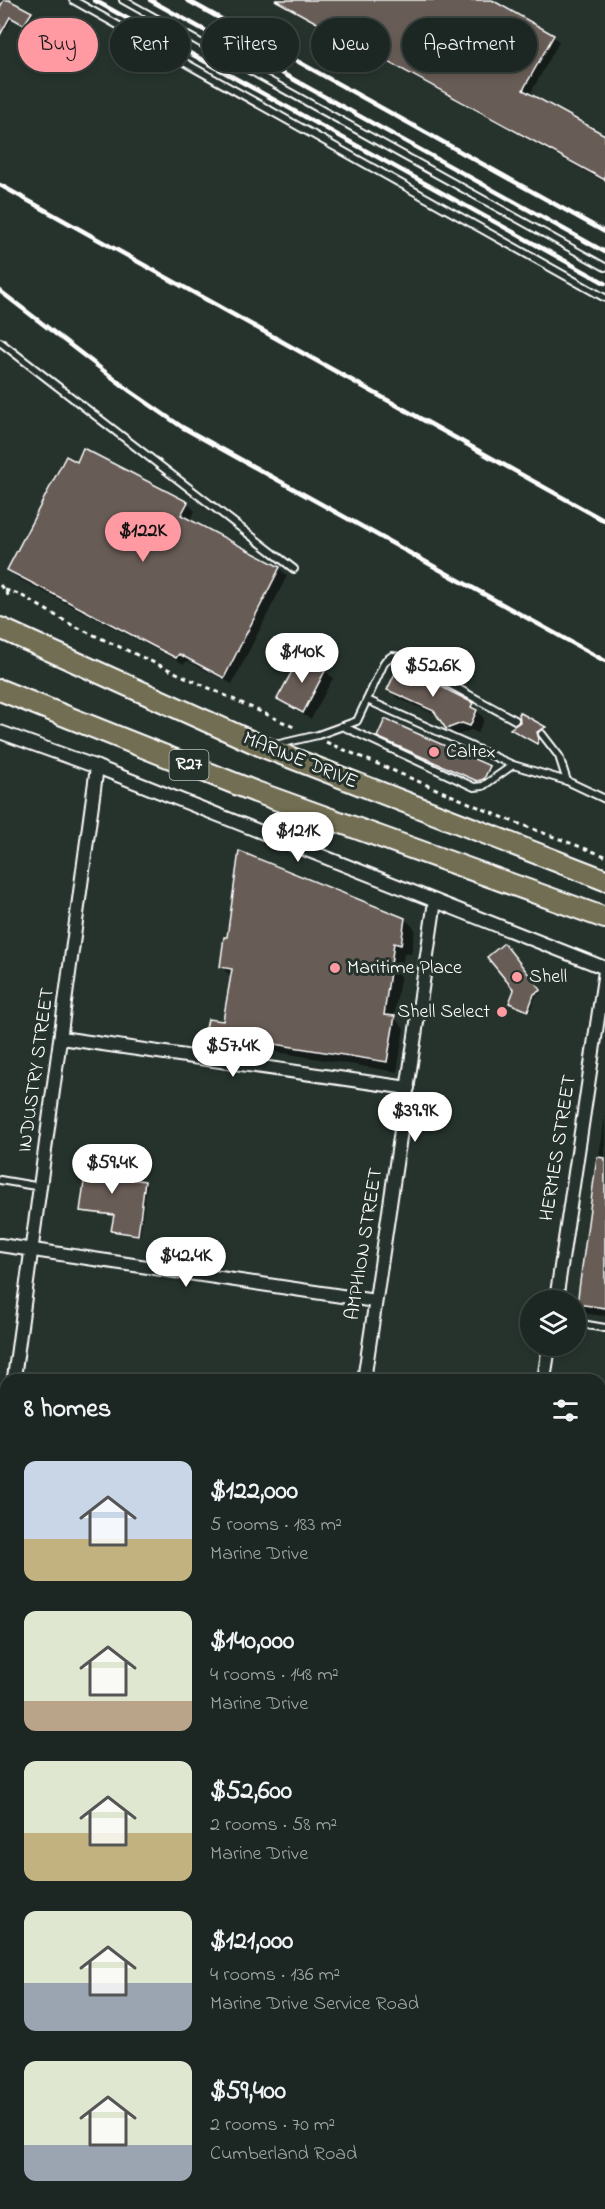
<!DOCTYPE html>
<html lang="en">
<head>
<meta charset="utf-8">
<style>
	:root { --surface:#1c2622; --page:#29322f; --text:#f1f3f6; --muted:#a0a5a5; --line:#3a4340; --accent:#ff9aa2 }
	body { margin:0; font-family:"Indie Flower",sans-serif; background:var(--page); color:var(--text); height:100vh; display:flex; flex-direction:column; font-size:22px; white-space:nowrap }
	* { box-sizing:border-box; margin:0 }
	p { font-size:20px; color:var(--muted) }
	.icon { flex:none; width:33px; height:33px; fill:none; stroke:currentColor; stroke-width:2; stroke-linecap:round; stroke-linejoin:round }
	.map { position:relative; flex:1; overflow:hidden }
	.side { position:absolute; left:0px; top:1374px; width:606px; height:836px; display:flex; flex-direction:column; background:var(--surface); border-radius:18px 18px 0 0; box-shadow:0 3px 9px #0003,0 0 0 2px var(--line) }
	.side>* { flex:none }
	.hud { position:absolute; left:18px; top:18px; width:570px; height:54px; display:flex; gap:12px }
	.fabs { position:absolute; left:520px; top:1290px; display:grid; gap:12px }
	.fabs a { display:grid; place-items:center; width:66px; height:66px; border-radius:50%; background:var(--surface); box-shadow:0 3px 9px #0003,0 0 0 2px var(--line); font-size:30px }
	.price { position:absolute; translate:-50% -51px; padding:0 14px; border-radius:21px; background:#fff; color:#222; font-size:20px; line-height:39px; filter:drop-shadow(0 2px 3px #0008) }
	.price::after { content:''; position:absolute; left:50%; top:36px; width:18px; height:14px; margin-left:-9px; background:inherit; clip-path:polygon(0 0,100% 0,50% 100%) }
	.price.current { background:var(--accent); color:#111 }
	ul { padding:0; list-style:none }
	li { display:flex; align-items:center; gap:18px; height:150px; padding:0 24px }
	li span { display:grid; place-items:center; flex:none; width:168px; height:120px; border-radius:12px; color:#555 }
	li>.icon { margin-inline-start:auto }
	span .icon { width:72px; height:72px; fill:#fffc; stroke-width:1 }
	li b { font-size:26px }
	h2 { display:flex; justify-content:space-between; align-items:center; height:72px; padding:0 24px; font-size:26px }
	.tag { padding:0 21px; border-radius:27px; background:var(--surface); box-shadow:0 3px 9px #0003,0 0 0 2px var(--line); font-size:21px; line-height:54px }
	.tag.current { background:var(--accent); color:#111 }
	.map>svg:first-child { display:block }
	.shadow { fill:#0007 }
	.building { fill:#685c57; stroke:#fff; stroke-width:1.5 }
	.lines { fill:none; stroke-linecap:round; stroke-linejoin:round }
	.service-casing { stroke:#fff; stroke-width:10 }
	.minor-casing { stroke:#fff; stroke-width:16 }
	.tertiary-casing { stroke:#fff; stroke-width:20 }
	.primary-casing { stroke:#fff; stroke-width:24 }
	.path { stroke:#fff; stroke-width:3; stroke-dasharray:4.5 4.5; stroke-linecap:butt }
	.service { stroke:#26332d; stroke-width:6 }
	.minor { stroke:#26332d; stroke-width:12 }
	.tertiary { stroke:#26332d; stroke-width:15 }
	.primary { stroke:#726e52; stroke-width:20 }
	.rail { stroke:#fff; stroke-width:4.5 }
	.poi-dot { fill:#ff9aa2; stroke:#26332d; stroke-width:2 }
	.labels { text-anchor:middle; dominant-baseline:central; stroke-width:6; stroke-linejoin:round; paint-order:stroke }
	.shield { fill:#26332d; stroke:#bec2c0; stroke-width:1.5 }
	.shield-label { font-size:18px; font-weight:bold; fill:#fff }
	.poi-label { font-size:20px; fill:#fff; stroke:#26332d; text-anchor:start }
	.street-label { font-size:20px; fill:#fff; stroke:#26332d }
</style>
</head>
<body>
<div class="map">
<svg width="605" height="2209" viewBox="0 0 605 2209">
	<rect width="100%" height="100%" fill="#26332d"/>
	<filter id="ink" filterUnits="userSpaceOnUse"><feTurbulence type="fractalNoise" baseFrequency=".0167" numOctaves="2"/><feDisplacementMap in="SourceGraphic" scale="12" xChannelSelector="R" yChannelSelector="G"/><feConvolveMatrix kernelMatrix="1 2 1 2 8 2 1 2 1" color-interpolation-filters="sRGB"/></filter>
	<g filter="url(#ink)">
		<g class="shadow">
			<path d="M5,0L33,15L27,26L12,18L6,30L0,27V9Z"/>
			<path d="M274,0H489L553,36L559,42L529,96L605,137V182Z"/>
			<path d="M187,503L195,511L189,521L279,568L287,576L232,684L187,661L184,664L17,578L9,570Z"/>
			<path d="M301,657L325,671L333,678L311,719L287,706L279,698Z"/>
			<path d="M389,690L472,704L484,719L478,733L471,730L455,736L439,716L397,698Z"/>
			<path d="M521,715L547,729L539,734L540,744L514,731L521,723Z"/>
			<path d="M381,738L489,767L491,769L483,782L480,783Z"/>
			<path d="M405,919L415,929L411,954L404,953L394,1018L404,1028L397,1072L217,1042L207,1032L224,1023L232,977L221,967Z"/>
			<path d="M506,947L542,992L536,996L530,1012L511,1003L516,989Z"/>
			<path d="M605,1115V1316L588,1314L578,1304Z"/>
			<path d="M113,1159V1178L147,1185L140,1236L115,1233V1216L82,1210Z"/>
		</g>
		<g class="building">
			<path d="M4,0H9L32,12L24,25L10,17L0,35V7Z"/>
			<path d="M275,0H492L554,35L523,90L605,135V180Z"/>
			<path d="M83,448L188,502L181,515L280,567L224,678L179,654L176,658L7,570L66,456L77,462Z"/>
			<path d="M301,655L326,669L303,713L277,699Z"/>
			<path d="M399,665L473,703L471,707L477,710L470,726L462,723L446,729L434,711L387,690Z"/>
			<path d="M519,712L546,727L537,732L539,739L537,744L510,729L520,722Z"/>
			<path d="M385,719L490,766L484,779L477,781L377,737Z"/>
			<path d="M239,851L405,918L401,945L394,943L384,1015L395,1016L387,1062L205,1033L208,1019L223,1021L232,969L220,967L224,937H227Z"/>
			<path d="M504,943L541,990L534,994L528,1011L509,1003L514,990L487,957Z"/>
			<path d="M88,1154L114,1157L111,1176L145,1181L138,1235L111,1231L114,1215L80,1211Z"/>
			<path d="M597,1157L605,1158V1308L577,1304Z"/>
		</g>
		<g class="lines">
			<g class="service-casing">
				<g id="service">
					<path d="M73,0L605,298"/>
					<path d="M123,0L605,267"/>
					<path d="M0,342L294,569"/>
					<path d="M342,726L474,787L483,786L513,765L367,700"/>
					<path d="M542,734L559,756L567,781"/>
					<path d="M275,745L318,735L357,721L385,661L392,656L400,657L515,720"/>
					<path d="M513,765L567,781L605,799"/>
					<path d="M0,1180L41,1187"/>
					<path d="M576,1323L605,1328"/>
					<path d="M0,1625L6,1626"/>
					<path d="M0,1647L6,1648"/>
					<path d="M600,1732L605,1733"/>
					<path d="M0,1970L6,1971"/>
				</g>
			</g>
			<g class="minor-casing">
				<g id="minor">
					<path d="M0,732L97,767L605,968"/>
					<path d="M61,1038L408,1088"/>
					<path d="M0,1245L375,1301"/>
					<path d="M556,1300L605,971"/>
					<path d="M14,1378L97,767"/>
					<path d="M364,1380L435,901"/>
					<path d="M544,1380L549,1346"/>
					<path d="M0,1605L6,1606"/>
					<path d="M99,2209L100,2204"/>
					<path d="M315,2209L316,2204"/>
					<path d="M532,2209L533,2204"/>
				</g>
			</g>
			<g class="tertiary-casing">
				<g id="tertiary">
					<path d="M0,1830L6,1831"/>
					<path d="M600,1918L605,1919"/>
				</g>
			</g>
			<g class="primary-casing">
				<g id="primary">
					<path d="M0,628L266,748L605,880"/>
					<path d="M0,690L256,792L605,918"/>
				</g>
			</g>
			<g class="path">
				<path d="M0,585L9,596"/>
				<path d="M5,590L19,594L72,625L296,728"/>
				<path d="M326,742L509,820L605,856"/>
				<path d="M600,1717L605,1718"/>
			</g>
			<use href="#service" class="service"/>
			<use href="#minor" class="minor"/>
			<use href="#tertiary" class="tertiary"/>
			<use href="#primary" class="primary"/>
			<g class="rail">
				<path d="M94,0L605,283"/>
				<path d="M150,0L605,252"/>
				<path d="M187,0L605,232"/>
				<path d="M0,185L605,521"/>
				<path d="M0,291L130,391L182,427L605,661"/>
			</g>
		</g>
	</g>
	<g class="poi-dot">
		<circle cx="434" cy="752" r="6"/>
		<circle cx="335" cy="968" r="6"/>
		<circle cx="517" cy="977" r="6"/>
		<circle cx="502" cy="1012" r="6"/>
	</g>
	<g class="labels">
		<rect class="shield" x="169.5" y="750" width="39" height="30" rx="4.5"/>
		<g class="shield-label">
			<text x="189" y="765">R27</text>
		</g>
		<g class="poi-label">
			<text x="446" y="752">Caltex</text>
			<text x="347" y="968">Maritime Place</text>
			<text x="529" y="977">Shell</text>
			<text x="490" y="1012" text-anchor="end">Shell Select</text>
		</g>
		<g class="street-label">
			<text transform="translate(300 761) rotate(22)">MARINE DRIVE</text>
			<text transform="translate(37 1070) rotate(-82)">INDUSTRY STREET</text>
			<text transform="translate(559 1148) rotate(-81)">HERMES STREET</text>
			<text transform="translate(365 1244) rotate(-81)">AMPHION STREET</text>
		</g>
	</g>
</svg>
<div class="fabs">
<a><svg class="icon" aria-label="layers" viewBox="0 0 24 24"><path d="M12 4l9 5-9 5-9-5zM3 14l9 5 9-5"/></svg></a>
</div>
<b class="price current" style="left:143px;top:563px">$122K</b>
<b class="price" style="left:302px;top:684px">$140K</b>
<b class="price" style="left:433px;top:698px">$52.6K</b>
<b class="price" style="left:298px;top:863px">$121K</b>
<b class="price" style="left:233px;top:1078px">$57.4K</b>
<b class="price" style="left:415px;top:1143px">$39.9K</b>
<b class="price" style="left:112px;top:1195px">$59.4K</b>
<b class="price" style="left:186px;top:1288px">$42.4K</b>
<div class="hud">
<a class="tag current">Buy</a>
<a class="tag">Rent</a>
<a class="tag">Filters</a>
<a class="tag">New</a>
<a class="tag">Apartment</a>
</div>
<section class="side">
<h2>8 homes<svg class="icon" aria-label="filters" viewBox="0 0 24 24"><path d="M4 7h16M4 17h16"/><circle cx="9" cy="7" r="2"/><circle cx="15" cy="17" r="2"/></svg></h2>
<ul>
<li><span style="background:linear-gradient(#c9d6e8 65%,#c2b280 0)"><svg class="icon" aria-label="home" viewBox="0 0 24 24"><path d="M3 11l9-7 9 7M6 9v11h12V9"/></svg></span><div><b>$122,000</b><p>5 rooms · 183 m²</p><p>Marine Drive</p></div></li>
<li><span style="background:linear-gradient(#dfe7d0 75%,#b9a48a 0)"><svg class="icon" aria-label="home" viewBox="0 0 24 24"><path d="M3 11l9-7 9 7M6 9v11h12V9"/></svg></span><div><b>$140,000</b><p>4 rooms · 148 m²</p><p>Marine Drive</p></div></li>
<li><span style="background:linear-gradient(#dfe7d0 60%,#c2b280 0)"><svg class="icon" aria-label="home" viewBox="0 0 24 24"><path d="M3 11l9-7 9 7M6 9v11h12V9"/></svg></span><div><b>$52,600</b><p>2 rooms · 58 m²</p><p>Marine Drive</p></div></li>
<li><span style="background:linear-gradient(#dfe7d0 60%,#9aa5b1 0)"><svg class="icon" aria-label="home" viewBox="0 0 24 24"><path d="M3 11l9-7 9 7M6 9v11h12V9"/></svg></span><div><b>$121,000</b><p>4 rooms · 136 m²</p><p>Marine Drive Service Road</p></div></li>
<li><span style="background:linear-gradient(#dfe7d0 70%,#9aa5b1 0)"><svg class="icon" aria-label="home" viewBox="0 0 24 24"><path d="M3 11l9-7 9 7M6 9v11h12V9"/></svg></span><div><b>$59,400</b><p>2 rooms · 70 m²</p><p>Cumberland Road</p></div></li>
</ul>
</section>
</div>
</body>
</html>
